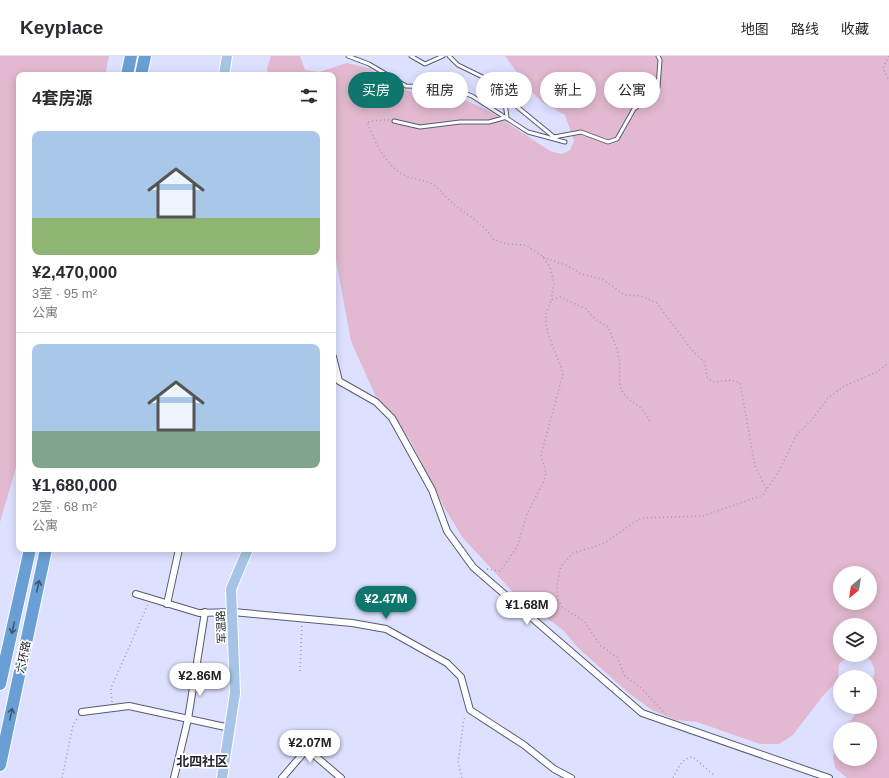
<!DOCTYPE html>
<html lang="zh">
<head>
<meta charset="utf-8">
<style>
	:root { --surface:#fff; --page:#f2f2f3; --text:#2b2b33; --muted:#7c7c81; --line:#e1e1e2; --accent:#0f766e }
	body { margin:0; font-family:Helvetica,"Noto Sans SC",sans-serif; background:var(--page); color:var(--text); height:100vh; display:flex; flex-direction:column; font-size:15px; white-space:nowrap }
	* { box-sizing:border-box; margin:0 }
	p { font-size:13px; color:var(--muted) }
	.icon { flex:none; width:22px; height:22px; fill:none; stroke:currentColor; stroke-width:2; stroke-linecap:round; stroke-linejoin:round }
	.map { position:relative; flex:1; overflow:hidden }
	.sheet { position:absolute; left:16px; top:16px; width:320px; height:480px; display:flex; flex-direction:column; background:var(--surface); border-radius:8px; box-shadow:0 2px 10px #0003 }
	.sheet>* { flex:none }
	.banner { position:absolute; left:348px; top:16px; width:380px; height:36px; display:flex; gap:8px }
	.needle { width:26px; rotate:210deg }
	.controls { position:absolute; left:833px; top:510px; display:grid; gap:8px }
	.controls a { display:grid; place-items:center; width:44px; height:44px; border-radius:50%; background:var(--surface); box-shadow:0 2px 10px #0003; font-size:20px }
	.price { position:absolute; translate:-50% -34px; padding:0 9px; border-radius:14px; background:#fff; color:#222; font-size:13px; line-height:26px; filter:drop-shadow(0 1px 2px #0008) }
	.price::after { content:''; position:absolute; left:50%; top:24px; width:12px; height:9px; margin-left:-6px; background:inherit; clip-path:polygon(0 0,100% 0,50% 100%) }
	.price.selected { background:var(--accent); color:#fff }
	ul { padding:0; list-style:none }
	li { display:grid; align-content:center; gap:8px; height:212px; padding:0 16px }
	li+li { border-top:1px solid var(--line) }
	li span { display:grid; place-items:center; height:124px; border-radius:8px; color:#555 }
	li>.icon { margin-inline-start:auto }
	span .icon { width:72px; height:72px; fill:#fffc; stroke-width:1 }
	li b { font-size:17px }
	h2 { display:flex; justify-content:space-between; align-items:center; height:48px; padding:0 16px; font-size:17px }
	.chip { padding:0 14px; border-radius:18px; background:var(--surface); box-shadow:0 2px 10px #0003; font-size:14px; line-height:36px }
	.chip.selected { background:var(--accent); color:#fff }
	header { display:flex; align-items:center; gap:24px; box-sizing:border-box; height:56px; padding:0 20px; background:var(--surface); border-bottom:1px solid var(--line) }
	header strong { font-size:19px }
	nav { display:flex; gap:22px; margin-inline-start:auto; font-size:14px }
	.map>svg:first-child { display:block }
	.green { fill:#e2b9d0; fill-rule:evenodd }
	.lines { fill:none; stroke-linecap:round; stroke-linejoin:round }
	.lane-casing { stroke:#585a74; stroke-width:5 }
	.street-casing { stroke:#585a74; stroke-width:8 }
	.primary-casing { stroke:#fff; stroke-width:12 }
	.highway-casing { stroke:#fff; stroke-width:14 }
	.path { stroke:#9a9cb3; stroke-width:1.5; stroke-dasharray:1 3; stroke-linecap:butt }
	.lane { stroke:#fff; stroke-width:3 }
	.street { stroke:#fff; stroke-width:6 }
	.primary { stroke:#a6c5e6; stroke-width:10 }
	.highway { stroke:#6a9fd6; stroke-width:12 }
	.oneway { stroke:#415673 }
	.labels { text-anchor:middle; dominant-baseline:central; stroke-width:3.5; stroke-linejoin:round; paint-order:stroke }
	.street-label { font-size:11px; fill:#252631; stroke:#fff }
	.quarter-label { font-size:13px; font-weight:bold; fill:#252631; stroke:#fff }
</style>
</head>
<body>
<header>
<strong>Keyplace</strong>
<nav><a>地图</a><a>路线</a><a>收藏</a></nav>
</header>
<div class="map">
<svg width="889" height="722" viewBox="0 0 889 722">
	<rect width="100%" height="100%" fill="#dde0ff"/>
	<g class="green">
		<path d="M0,0H109L105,19H19V401L0,466Z"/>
		<path d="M271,0H300L305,14L319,16L347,7L368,12L406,34L417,37L452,38L491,56L550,95L562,98L570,94L574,85L565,59L542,46L529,33L505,0H889V722H847L835,712L833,700L840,678V703H870V673H844L861,651H870C870,646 869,640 871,634C874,618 879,612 865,599H870V569H840V599H850L839,608L838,624L822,641L793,679L779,688H760L697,666L675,664L652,654L630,638L577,591L564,575L514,537L463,482L444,451L410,384L375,339L351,285L333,188V19H269L267,13ZM840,517H870V547H840Z"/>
	</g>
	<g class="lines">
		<g class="lane-casing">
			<g id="lane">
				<path d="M348,0L369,8L406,30L448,31L472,40L528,76L565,86"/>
				<path d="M411,0L425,8L443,0"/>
				<path d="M449,0L458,9L497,28L504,40L554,81L581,76L608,86L617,83L634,53L653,38L658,31L660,4L658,0"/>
				<path d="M394,65L420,71L460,66H489L507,61L504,40"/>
			</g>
		</g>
		<g class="street-casing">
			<g id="street">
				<path d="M333,301L339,325L376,346L392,362L432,434L447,475L473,511L642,657L829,722"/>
				<path d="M136,538L199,557L233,556L352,567L386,573L447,607L461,621L470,654L524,689L554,713L571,722"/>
				<path d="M167,548L179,493"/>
				<path d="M82,656L129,650L230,672"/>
				<path d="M174,722L188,663L205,556"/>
				<path d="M282,722L307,693L341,722"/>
			</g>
		</g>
		<g class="primary-casing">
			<g id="primary">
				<path d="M224,19L227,0"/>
				<path d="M222,722L235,637L231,533L248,493"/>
			</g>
		</g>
		<g class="highway-casing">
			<g id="highway">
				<path d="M127,19L131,0"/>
				<path d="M141,19L145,0"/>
				<path d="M0,628L30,493"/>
				<path d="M0,709L46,493"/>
			</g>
		</g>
		<g class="path">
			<path d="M889,0L883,12L889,25"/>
			<path d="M389,64H379L367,66C374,83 382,103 398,115C408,124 420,122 432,128C439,132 442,137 448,143C462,157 482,165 493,183L507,188L526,189L543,201L550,211L554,227L551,244"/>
			<path d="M543,201L568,210L581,218L602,223L625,239L641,240L657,247L691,293L705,307L707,321L713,326L731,324L740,327L755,410L767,434"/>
			<path d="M487,513L500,515L517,491L527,458L543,427L546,417L541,399L563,318C559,300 544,278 546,259C547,254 550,249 551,244L560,241L586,253L595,263L608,271C612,281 618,293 619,304C621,314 617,325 622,335C630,349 644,348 650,367"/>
			<path d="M300,615L302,568"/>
			<path d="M112,646L111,632L148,548"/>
			<path d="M666,658L641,632L625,620L617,601L600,589L584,565L563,552L558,544L557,528L561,510L573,497L603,488L641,462L703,460L763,439L779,415L797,378L810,366L828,342L844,330L877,316L889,307"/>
			<path d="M62,722L73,669L78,661"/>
			<path d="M462,722L458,706L464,663L466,660"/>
			<path d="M673,722C678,713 681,702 693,701L714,719"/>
		</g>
		<use href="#lane" class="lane"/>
		<use href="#street" class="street"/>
		<use href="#primary" class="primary"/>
		<use href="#highway" class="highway"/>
	</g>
	<defs><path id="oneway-shaft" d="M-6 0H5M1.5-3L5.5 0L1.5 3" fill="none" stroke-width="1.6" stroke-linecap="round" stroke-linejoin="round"/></defs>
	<g class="oneway">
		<use href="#oneway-shaft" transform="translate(38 530) rotate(-78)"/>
		<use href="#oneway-shaft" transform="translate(13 572) rotate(103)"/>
		<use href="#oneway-shaft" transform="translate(11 658) rotate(-78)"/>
	</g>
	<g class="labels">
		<g class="street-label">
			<text transform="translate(221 571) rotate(-93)">军温路</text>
			<text transform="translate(23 601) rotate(-78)">六环路</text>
		</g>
		<g class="quarter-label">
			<text x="202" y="705">北四社区</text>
		</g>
	</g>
</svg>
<div class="controls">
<a><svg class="needle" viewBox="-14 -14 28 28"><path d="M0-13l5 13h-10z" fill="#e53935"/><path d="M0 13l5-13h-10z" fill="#7c7c81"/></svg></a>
<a><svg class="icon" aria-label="layers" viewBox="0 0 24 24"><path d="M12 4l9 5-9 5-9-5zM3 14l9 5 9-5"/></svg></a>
<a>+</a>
<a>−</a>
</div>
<b class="price selected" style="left:386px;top:564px">¥2.47M</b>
<b class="price" style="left:527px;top:570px">¥1.68M</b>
<b class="price" style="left:200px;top:641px">¥2.86M</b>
<b class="price" style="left:310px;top:708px">¥2.07M</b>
<div class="banner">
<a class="chip selected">买房</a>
<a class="chip">租房</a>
<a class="chip">筛选</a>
<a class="chip">新上</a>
<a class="chip">公寓</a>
</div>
<section class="sheet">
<h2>4套房源<svg class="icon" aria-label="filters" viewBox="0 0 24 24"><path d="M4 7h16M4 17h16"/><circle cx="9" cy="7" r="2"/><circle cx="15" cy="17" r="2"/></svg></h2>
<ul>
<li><span style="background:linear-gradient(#a9c7e8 70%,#8fb573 0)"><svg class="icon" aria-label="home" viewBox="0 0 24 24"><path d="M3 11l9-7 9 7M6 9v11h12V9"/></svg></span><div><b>¥2,470,000</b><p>3室 · 95 m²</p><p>公寓</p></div></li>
<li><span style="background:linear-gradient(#a9c7e8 70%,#7fa58c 0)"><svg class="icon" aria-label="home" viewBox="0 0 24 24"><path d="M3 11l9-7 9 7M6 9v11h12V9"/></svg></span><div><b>¥1,680,000</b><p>2室 · 68 m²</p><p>公寓</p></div></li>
</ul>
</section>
</div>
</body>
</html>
